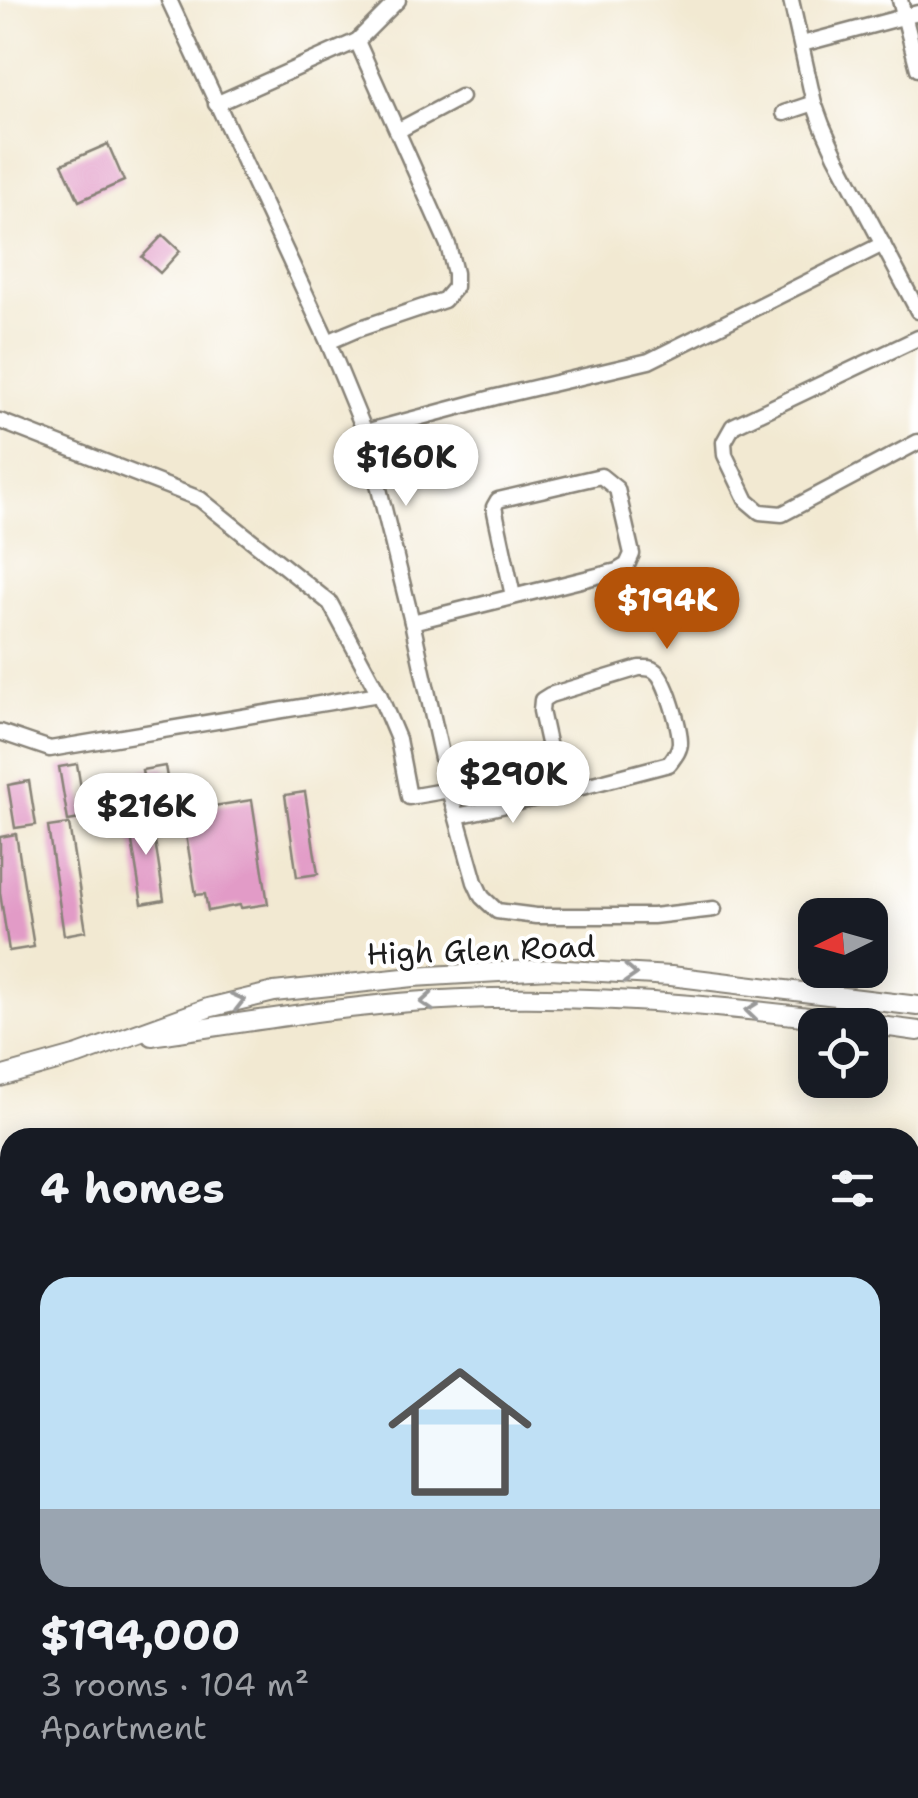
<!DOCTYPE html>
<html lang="en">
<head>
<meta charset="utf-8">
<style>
	:root { --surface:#171b24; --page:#20242c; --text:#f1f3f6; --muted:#9ea1a6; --accent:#b45309 }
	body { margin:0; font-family:"Shantell Sans",sans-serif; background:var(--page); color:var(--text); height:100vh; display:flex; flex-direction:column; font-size:38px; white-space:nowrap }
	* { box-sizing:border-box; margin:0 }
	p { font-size:32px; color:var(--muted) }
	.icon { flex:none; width:55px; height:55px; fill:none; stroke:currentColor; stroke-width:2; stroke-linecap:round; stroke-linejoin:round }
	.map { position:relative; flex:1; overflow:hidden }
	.sheet { position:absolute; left:0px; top:1128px; width:920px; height:672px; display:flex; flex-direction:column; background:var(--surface); border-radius:30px 30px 0 0; box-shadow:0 5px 25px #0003 }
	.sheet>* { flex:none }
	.needle { width:65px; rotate:265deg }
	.controls { position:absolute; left:798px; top:898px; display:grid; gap:20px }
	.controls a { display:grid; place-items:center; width:90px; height:90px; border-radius:20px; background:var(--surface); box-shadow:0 5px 25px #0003; font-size:50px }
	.price { position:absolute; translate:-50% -85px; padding:0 22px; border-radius:35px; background:#fff; color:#222; font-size:32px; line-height:65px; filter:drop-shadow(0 2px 5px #0008) }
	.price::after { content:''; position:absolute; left:50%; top:60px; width:30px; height:22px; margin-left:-15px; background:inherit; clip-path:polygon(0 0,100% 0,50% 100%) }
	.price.selected { background:var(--accent); color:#fff }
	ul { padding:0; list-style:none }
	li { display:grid; align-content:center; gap:20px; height:530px; padding:0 40px }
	li span { display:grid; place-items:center; height:310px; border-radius:30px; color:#555 }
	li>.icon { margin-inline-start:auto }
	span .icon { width:180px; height:180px; fill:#fffc; stroke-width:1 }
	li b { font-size:42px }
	h2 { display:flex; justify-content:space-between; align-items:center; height:120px; padding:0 40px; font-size:42px }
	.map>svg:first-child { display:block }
	.building { fill:#e29bc7 }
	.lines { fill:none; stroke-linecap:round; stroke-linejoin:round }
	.minor-casing { stroke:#878277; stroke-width:19 }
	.major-casing { stroke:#878277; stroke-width:22 }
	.minor { stroke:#fff; stroke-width:14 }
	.major { stroke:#fff; stroke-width:18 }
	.oneway { stroke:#999 }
	.labels { text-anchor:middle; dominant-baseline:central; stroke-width:8; stroke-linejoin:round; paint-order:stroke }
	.street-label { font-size:30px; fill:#1c1c1c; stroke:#fff }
</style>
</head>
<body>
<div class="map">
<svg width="918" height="1798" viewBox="0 0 918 1798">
	<rect width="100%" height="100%" fill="#fff"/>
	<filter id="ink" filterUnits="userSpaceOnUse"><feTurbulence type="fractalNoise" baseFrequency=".01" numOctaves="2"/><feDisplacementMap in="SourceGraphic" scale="20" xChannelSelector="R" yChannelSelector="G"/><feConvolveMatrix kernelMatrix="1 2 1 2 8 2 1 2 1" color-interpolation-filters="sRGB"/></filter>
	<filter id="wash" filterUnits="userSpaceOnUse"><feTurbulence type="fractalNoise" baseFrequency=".0048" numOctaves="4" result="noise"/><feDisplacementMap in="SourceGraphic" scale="40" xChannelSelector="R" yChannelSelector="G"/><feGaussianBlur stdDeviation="2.25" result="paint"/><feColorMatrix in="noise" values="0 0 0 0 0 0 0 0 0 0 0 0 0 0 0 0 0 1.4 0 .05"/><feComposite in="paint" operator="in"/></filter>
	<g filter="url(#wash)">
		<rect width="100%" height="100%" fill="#f2e9d2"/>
		<g id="blocks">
			<g class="building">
				<path d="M108,144L124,181L79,201L62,164Z"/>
				<path d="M163,235L180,251L160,273L142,257Z"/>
				<path d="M77,764L86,818L68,821L59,767Z"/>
				<path d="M165,766L172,806L149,810L142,770Z"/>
				<path d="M122,780L128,814L108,817L103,784Z"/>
				<path d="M29,781L36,825L15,828L8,785Z"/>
				<path d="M305,792L318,874L297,877L285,795Z"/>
				<path d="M252,800L268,904L241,908L240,905L208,911L205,894L196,895L182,811Z"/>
				<path d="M151,814L164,900L142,904L128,817Z"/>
				<path d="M69,824L86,931L64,935L48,827Z"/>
				<path d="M16,834L34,947L9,951L0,893V837Z"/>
			</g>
		</g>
	</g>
	<g filter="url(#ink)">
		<use href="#blocks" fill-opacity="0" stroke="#878277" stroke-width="2.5"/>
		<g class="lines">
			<g class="minor-casing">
				<g id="minor">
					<path d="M169,0L328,342L365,432"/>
					<path d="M791,0L814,103L822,125L836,156L918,311"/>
					<path d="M900,0L918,69"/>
					<path d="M802,44L918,13"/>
					<path d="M216,104L357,41L398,0"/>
					<path d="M784,113L814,103"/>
					<path d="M399,130L461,97"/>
					<path d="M918,338L733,426L724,442L725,455L747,501L760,512L782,514L918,442"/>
					<path d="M328,342L358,329L444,300L455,287V273L448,245L357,41"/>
					<path d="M0,421L200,499L330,603L379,694L398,739L409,797L449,790"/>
					<path d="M412,622L617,571L627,565L632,554L617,489L601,476L498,500L494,507L513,596"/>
					<path d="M0,732L50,749L379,694"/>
					<path d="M457,816L559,793L669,764C674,757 680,751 680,742C680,728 666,678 655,671C650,667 646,668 639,668L550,695L542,700L541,711L559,793"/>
					<path d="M714,909L653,916H536L497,911L482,897L475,882L449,790L412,622L365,432L496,397L649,361L883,244"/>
					<path d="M0,1170H10"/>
					<path d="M0,1274H10"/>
					<path d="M0,1388H10"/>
					<path d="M0,1503H10"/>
					<path d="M0,1610H10"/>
					<path d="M910,1632H918"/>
					<path d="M0,1717H10"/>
					<path d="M191,1798V1790"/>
					<path d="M305,1798V1790"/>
					<path d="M413,1798V1790"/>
					<path d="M521,1798L522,1790"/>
					<path d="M627,1798V1790"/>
					<path d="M733,1798V1790"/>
					<path d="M843,1798L844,1790"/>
				</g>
			</g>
			<g class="major-casing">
				<g id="major">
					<path d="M152,1036C255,1021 358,1003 462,999C615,993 767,1010 918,1031"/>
					<path d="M0,1077L78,1055L208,1008L274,992L413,977L550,969L671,976L918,1006"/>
				</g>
			</g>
			<use href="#minor" class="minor"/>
			<use href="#major" class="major"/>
		</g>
		<defs><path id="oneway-chevron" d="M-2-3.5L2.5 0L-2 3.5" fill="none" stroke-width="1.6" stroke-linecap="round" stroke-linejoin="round" transform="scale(2.5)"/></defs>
		<g class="oneway">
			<use href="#oneway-chevron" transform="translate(630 974) rotate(3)"/>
			<use href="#oneway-chevron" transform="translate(238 1001) rotate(-14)"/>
			<use href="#oneway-chevron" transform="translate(427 1002) rotate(176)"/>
			<use href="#oneway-chevron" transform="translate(752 1011) rotate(-174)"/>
		</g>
	</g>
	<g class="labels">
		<g class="street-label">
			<text transform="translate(481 950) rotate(-2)">High Glen Road</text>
		</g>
	</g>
</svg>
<div class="controls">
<a><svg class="needle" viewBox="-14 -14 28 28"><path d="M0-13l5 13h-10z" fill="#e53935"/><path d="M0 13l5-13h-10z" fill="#9ea1a6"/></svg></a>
<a><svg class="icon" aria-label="locate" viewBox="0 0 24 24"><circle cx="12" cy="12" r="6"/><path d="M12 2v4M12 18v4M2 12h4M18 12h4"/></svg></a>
</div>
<b class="price" style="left:406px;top:509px">$160K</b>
<b class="price selected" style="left:667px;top:652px">$194K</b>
<b class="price" style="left:513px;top:826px">$290K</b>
<b class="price" style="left:146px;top:858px">$216K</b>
<section class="sheet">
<h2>4 homes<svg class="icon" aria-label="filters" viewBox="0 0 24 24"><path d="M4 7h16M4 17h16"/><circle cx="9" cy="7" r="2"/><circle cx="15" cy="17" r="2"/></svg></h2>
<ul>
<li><span style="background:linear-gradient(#bfe0f5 75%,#9aa5b1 0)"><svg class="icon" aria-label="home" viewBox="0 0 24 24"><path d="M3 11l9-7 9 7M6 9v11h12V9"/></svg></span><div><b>$194,000</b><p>3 rooms · 104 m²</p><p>Apartment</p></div></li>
</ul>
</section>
</div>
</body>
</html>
